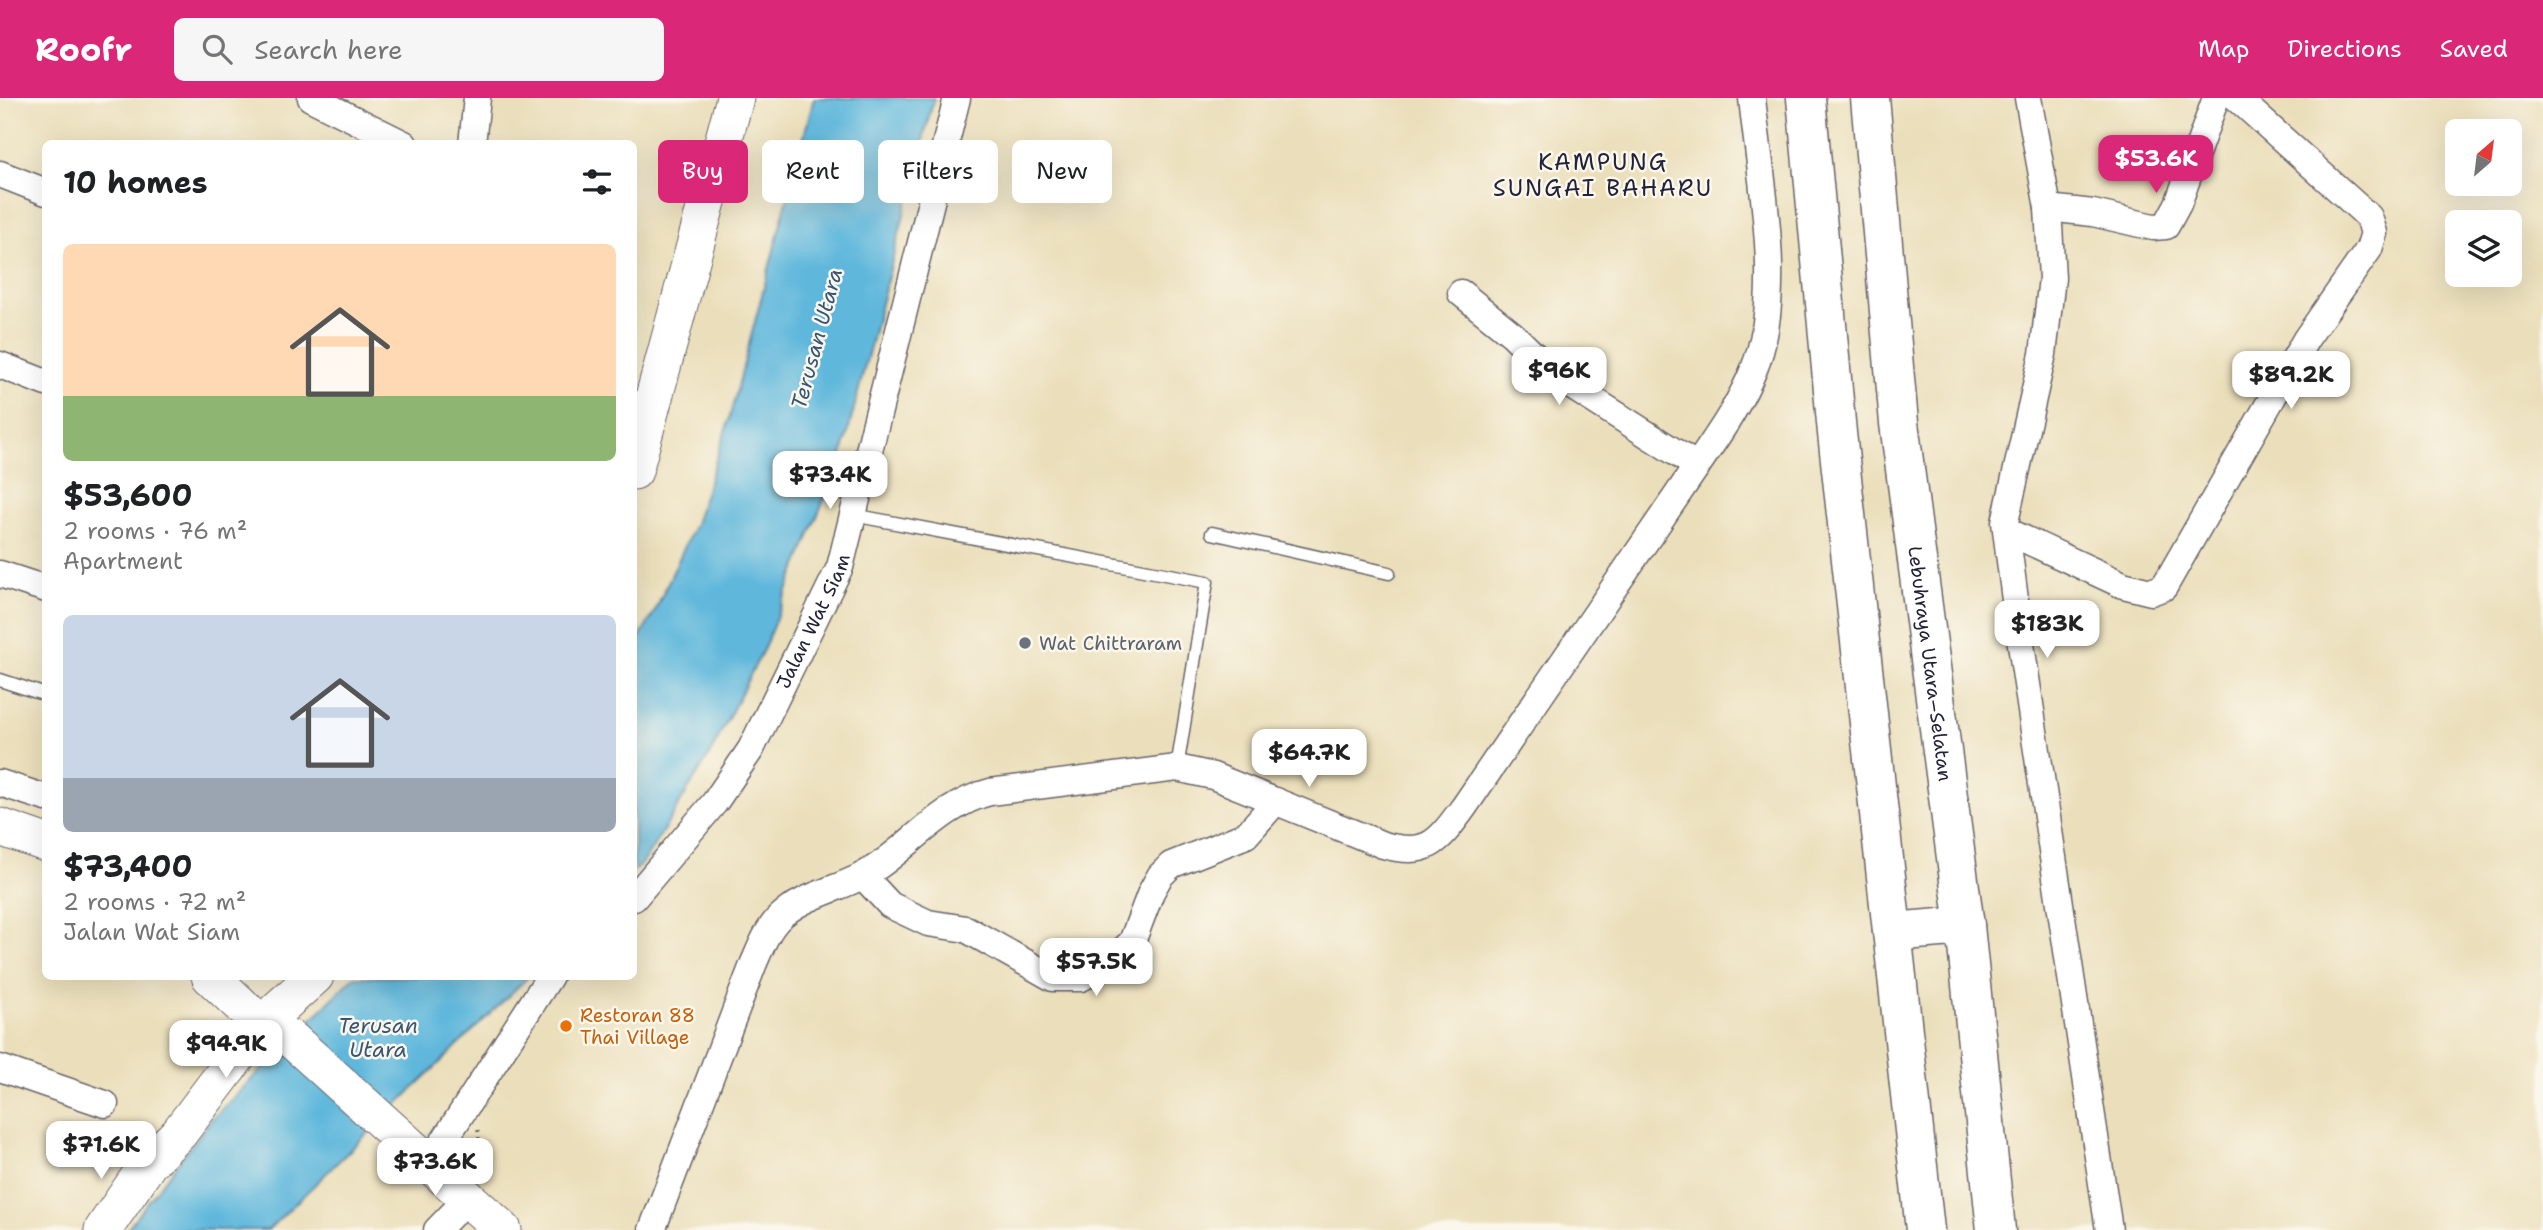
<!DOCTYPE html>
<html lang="en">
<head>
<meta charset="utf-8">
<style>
	:root { --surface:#fff; --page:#f6f6f6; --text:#202124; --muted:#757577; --accent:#db2777 }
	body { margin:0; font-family:"Shantell Sans",sans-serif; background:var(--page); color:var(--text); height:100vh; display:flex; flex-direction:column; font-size:26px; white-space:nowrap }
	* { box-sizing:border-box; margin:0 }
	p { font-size:23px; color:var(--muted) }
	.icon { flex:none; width:38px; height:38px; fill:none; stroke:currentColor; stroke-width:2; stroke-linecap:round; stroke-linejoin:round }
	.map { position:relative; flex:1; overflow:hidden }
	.panel { position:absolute; left:42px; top:42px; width:595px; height:840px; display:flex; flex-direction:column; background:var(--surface); border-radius:10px; box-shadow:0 7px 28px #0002 }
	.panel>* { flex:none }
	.hud { position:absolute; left:658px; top:42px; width:665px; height:63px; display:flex; gap:14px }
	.needle { width:46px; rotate:28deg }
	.fabs { position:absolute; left:2445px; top:21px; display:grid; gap:14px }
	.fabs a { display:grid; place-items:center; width:77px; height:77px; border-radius:10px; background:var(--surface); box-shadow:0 7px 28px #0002; font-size:35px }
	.price { position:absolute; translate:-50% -60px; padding:0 16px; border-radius:14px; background:#fff; color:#222; font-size:23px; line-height:46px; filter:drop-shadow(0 2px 4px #0008) }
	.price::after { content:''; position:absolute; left:50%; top:42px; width:21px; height:16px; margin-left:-10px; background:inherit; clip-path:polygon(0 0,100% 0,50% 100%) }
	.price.on { background:var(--accent); color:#fff }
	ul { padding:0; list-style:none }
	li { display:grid; align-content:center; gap:14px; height:371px; padding:0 21px }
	li span { display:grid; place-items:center; height:217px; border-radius:10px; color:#555 }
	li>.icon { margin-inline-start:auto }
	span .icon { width:126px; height:126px; fill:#fffc; stroke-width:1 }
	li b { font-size:30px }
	h2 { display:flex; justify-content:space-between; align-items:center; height:84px; padding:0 21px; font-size:30px }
	.tag { padding:0 24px; border-radius:10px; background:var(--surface); box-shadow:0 7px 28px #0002; font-size:24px; line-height:63px }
	.tag.on { background:var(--accent); color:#fff }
	header { display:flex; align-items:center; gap:42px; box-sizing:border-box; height:98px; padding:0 35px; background:var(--accent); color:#fff }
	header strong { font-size:33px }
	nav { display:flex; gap:38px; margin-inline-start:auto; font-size:24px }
	.search { width:490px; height:63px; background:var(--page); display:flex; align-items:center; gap:18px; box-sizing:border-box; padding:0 24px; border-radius:10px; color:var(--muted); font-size:26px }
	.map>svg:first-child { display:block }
	.water { fill:#5fb7dc; stroke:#406c8c; stroke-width:2 }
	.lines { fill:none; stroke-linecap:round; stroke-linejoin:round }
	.lane-casing { stroke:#686468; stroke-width:15 }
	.street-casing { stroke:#686468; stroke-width:29 }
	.secondary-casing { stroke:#686468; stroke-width:39 }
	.highway-casing { stroke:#686468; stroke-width:41 }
	.path { stroke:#686468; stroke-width:3.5; stroke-dasharray:2 5; stroke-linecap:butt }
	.lane { stroke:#fff; stroke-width:12 }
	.street { stroke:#fff; stroke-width:26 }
	.secondary { stroke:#fff; stroke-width:37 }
	.highway { stroke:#fff; stroke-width:38 }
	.worship-dot { fill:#6b7280; stroke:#fbf7ec; stroke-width:2.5 }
	.food-dot { fill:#e8710a; stroke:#fbf7ec; stroke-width:2.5 }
	.labels { text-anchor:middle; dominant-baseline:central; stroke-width:5; stroke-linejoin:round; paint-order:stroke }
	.street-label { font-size:19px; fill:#22223b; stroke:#fbf7ec }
	.worship-label { font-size:19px; fill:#5b616d; stroke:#fbf7ec; text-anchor:start }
	.food-label { font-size:19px; fill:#c56008; stroke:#fbf7ec; text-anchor:start }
	.water-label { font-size:21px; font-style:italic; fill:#375673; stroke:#fbf7ec }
	.quarter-label { font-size:23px; letter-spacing:2px; fill:#22223b; stroke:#fbf7ec }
</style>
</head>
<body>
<header>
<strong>Roofr</strong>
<div class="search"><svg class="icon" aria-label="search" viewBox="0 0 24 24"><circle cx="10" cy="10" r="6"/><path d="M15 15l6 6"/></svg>Search here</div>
<nav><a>Map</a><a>Directions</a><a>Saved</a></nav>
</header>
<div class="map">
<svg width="2543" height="1132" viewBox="0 0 2543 1132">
	<rect width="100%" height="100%" fill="#fbf7ec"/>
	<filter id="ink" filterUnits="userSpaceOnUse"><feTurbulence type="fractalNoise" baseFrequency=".0143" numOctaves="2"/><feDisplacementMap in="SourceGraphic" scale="14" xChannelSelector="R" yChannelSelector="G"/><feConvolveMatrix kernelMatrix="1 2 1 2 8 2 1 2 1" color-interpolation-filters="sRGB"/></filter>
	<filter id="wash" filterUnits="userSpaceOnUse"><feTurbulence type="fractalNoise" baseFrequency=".00686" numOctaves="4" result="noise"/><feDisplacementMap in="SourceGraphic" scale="28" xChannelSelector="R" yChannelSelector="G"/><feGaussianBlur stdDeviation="1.57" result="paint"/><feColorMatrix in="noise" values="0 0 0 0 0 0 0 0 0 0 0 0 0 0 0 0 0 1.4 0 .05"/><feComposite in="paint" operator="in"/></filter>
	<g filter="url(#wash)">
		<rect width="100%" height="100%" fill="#ebdfbb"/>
		<g class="water">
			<path d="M814,0H934L842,357L764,550L710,656L645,762L634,773V550L655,513L695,426L729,322Z"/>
			<path d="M354,879H528L268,1132H126L212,1021Z"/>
		</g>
	</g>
	<g filter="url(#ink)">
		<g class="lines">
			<g class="lane-casing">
				<g id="lane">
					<path d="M853,417L1207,484L1177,670"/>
					<path d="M1212,435L1389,475"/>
					<path d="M0,582L46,597"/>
				</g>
			</g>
			<g class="street-casing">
				<g id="street">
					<path d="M311,0L404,46"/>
					<path d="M2028,0L2048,110L2052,180L2043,256L2005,424L2019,533L2109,1132"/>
					<path d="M472,46L477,0"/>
					<path d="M0,76L46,94"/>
					<path d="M2048,110L2093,115L2153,129L2166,128L2178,106L2216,0"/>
					<path d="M1461,195L1513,237L1554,277L1697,368"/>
					<path d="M0,267L46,285"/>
					<path d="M2007,433L2123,487L2151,494L2164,489L2306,241L2369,151L2374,135L2369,119L2237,0"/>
					<path d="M0,476L46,491"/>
					<path d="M0,685L46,700"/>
					<path d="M863,778L890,807L928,825L966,831L1053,880H1081L1120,855L1132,844L1151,794L1160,778L1171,767L1246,737L1276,703"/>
					<path id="s1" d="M634,800L715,704L751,651L840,469L957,0"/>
					<path d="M0,970L105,1006"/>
					<path d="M429,1066L550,878"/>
					<path d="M437,1132L468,1100"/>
					<path d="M652,1132L753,867C760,851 767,832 779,820C800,799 835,792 860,779C906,755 938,707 990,694L1177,670L1213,678L1383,747C1429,759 1438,744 1464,709L1697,368C1718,337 1740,306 1754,271C1785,197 1760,80 1752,0"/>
				</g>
			</g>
			<g class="secondary-casing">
				<g id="secondary">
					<path d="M634,373L735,0"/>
					<path d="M0,729L46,745"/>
					<path d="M210,878L262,927L291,941L503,1132"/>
					<path d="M103,1132L148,1066L179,1035L248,944L278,911L315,878"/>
				</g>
			</g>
			<g class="highway-casing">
				<g id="highway">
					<path d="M1806,0L1837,335L1925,1132"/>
					<path id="s2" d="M1870,0L1899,325L1965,828L1996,1132"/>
					<path d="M1892,834L1965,828"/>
				</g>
			</g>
			<path class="path" d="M478,1032L482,1073"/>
			<use href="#lane" class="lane"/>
			<use href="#street" class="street"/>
			<use href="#secondary" class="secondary"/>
			<use href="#highway" class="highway"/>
		</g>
	</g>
	<circle class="worship-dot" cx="1025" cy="545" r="7"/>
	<circle class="food-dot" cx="566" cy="928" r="7"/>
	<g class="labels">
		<g class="street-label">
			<text stroke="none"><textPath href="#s1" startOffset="332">Jalan Wat Siam</textPath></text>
			<text stroke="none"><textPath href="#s2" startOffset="569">Lebuhraya Utara–Selatan</textPath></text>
		</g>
		<g class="worship-label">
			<text x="1039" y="545">Wat Chittraram</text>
		</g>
		<g class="food-label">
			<text x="580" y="917">Restoran 88<tspan x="580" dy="22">Thai Village</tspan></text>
		</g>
		<g class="water-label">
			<text transform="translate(817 241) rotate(-75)">Terusan Utara</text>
			<text x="378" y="928">Terusan<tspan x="378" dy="24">Utara</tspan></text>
		</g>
		<g class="quarter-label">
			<text x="1603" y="64">KAMPUNG<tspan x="1603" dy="26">SUNGAI BAHARU</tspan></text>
		</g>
	</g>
</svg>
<div class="fabs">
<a><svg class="needle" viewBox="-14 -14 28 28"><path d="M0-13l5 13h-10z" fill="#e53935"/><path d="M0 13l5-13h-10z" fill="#757577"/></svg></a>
<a><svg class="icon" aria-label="layers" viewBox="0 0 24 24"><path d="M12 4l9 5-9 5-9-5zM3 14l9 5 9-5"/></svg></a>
</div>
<b class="price on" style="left:2156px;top:97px">$53.6K</b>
<b class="price" style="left:1559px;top:309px">$96K</b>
<b class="price" style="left:2291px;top:313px">$89.2K</b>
<b class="price" style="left:830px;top:413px">$73.4K</b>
<b class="price" style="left:2047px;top:562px">$183K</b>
<b class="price" style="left:1309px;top:691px">$64.7K</b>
<b class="price" style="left:1096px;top:900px">$57.5K</b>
<b class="price" style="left:226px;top:982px">$94.9K</b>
<b class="price" style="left:101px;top:1083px">$71.6K</b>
<b class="price" style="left:435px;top:1100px">$73.6K</b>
<div class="hud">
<a class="tag on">Buy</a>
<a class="tag">Rent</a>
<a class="tag">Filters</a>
<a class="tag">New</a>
</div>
<section class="panel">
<h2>10 homes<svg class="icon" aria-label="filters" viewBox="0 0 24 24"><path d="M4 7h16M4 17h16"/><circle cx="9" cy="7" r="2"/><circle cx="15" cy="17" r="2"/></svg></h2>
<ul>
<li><span style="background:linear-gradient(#ffd9b3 70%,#8fb573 0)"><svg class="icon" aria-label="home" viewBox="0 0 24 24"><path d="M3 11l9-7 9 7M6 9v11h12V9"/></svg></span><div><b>$53,600</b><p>2 rooms · 76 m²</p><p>Apartment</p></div></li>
<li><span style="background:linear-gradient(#c9d6e8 75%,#9aa5b1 0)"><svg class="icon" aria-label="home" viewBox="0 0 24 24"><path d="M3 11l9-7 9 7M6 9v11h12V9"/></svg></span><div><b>$73,400</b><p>2 rooms · 72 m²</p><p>Jalan Wat Siam</p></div></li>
</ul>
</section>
</div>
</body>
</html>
